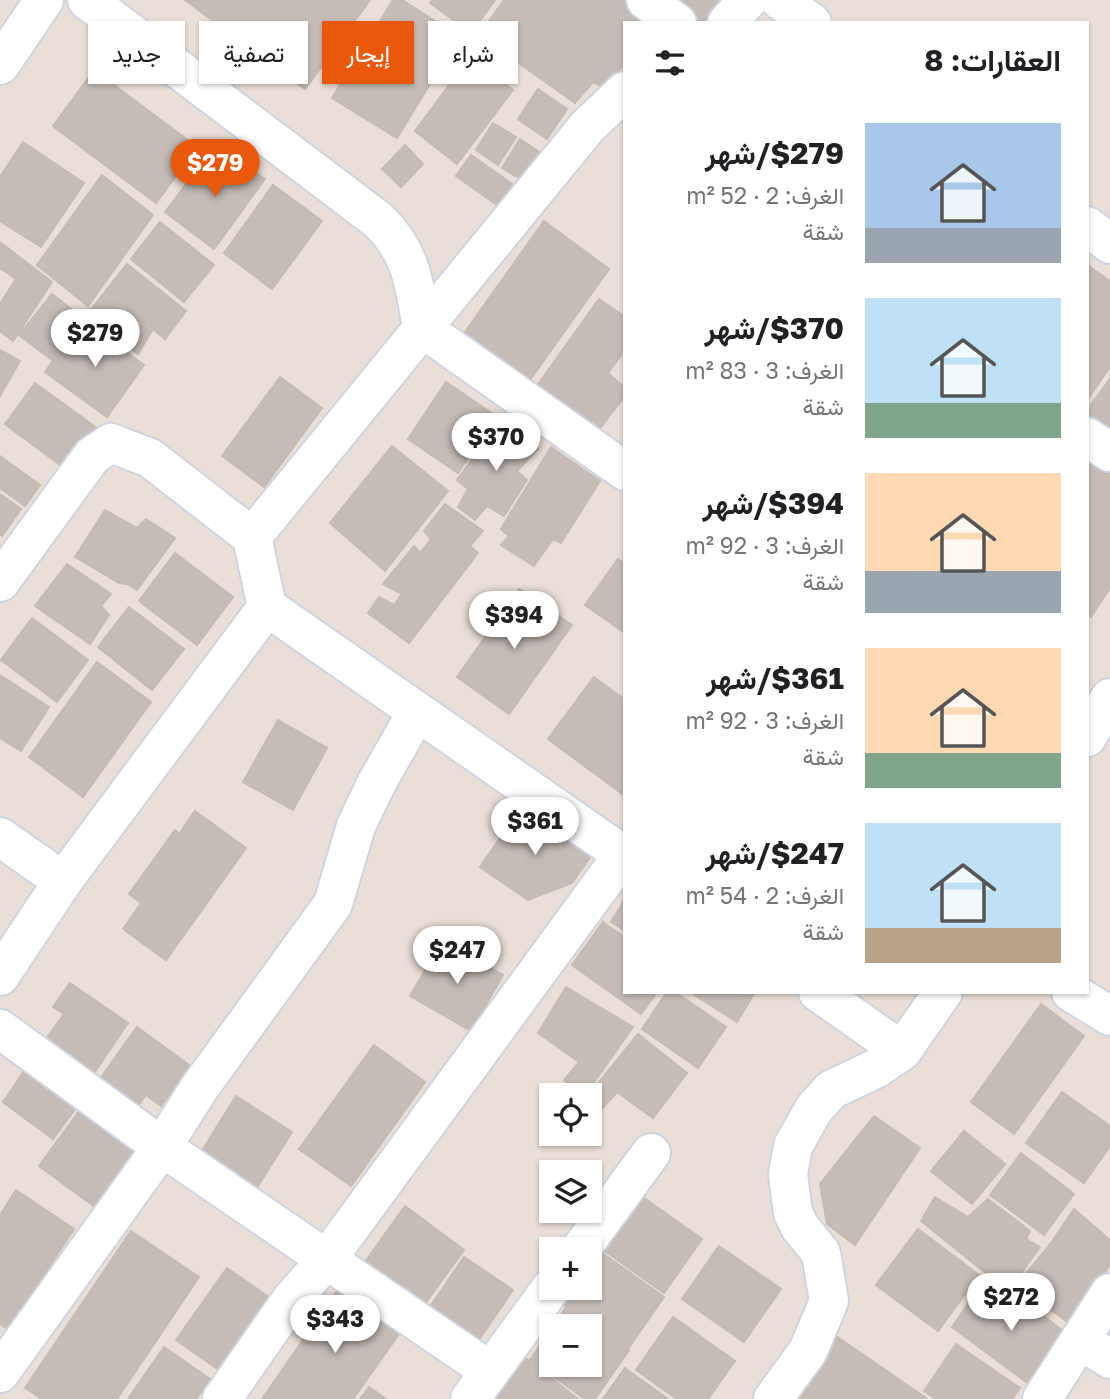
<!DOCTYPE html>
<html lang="ar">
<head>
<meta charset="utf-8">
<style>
	:root { --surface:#fff; --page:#f2f2f2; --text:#202124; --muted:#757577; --accent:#ea580c }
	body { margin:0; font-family:"Golos Text",Vazirmatn,sans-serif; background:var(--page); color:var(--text); direction:rtl; height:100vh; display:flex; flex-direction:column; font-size:26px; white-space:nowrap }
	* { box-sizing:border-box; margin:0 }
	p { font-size:23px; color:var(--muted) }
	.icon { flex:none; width:38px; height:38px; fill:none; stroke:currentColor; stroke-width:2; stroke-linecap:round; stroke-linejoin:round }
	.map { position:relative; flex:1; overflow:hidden; direction:ltr }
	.panel { position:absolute; left:623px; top:21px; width:466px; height:973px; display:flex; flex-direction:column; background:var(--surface); border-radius:0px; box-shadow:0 2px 5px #0004; direction:rtl }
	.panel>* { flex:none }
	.top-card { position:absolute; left:21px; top:21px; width:497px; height:63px; direction:rtl; display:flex; gap:14px }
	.tools { position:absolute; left:539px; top:1083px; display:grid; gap:14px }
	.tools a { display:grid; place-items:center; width:63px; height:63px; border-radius:0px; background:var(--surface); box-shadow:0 2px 5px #0004; font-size:35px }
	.price { position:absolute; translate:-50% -60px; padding:0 16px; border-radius:24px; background:#fff; color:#222; font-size:23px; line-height:46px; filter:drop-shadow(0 2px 4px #0008) }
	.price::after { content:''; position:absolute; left:50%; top:42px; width:21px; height:16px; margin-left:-10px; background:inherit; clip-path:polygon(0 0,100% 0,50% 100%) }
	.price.on { background:var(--accent); color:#fff }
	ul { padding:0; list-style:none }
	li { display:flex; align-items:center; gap:21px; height:175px; padding:0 28px }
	li span { display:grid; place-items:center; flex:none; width:196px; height:140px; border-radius:0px; color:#555 }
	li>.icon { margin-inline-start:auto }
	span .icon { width:84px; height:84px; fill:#fffc; stroke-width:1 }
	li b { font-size:30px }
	h2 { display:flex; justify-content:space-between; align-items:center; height:84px; padding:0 28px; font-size:30px }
	.tag { padding:0 24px; border-radius:0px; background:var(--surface); box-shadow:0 2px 5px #0004; font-size:24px; line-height:63px }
	.tag.on { background:var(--accent); color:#fff }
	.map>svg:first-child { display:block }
	.building { fill:#c5bcb8; stroke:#c4bbb2; stroke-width:2 }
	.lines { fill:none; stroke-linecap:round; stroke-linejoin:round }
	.minor-casing { stroke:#ced4e0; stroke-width:42 }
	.minor { stroke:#fff; stroke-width:38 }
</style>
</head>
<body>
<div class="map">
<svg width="1110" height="1399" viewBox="0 0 1110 1399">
	<rect width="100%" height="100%" fill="#eadfd8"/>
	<g class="building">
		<path d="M185,0H370L305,89Z"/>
		<path d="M393,0H402L459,36L397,138L332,98Z"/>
		<path d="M433,0H495L471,33L430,3Z"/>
		<path d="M504,0H629L650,23H625V61L607,89L593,82L575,103L479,35Z"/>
		<path d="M663,0H731L716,23H697Z"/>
		<path d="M470,57L513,90L457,164L415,131Z"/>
		<path d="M94,70L197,147L156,203L53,126Z"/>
		<path d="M538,89L567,109L547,139L518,119Z"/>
		<path d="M493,123L516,137L498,165L476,150Z"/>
		<path d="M520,139L542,154L524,181L502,168Z"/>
		<path d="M23,142L84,183L41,247L0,221V177Z"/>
		<path d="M405,145L423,164L401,187L382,169Z"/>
		<path d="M471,155L522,191L507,212L456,176Z"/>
		<path d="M229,156L265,179L214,249L165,212L206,158L221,168Z"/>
		<path d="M102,175L153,215L88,306L37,265Z"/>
		<path d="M273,185L322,221L272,289L224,253Z"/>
		<path d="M544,221L609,269L527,384L462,336Z"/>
		<path d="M160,222L214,265L184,302L131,259Z"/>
		<path d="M0,242L52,282L13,341L0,331V304L16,279L0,268Z"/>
		<path d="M127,264L186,311L165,339L153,329L138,354L86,316Z"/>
		<path d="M1087,265L1110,281V367L1087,400Z"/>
		<path d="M52,294L80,316L52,360L19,335Z"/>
		<path d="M599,299L625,317V350L608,373L625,388V396L597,432L534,390Z"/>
		<path d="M83,320L144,365L107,417L45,372Z"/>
		<path d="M0,350L20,361L0,396Z"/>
		<path d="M280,377L322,408L264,487L222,456Z"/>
		<path d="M1110,379V443L1087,425V410Z"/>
		<path d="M446,382L496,416L458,473L408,439Z"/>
		<path d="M35,383L105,434L75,476L5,424Z"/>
		<path d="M500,421L538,449L517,471L527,480L504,516L487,506L475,520L458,507L468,489L457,480Z"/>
		<path d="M392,446L448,491L385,571L330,523Z"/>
		<path d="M551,447L600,481L561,543L553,539L534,566L501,545L509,536L501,529Z"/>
		<path d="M0,456L40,485L25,506L0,488Z"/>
		<path d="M1087,457L1110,473V588L1091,617L1087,614Z"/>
		<path d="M0,494L21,509L2,536L0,534Z"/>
		<path d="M445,504L483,531L470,546L478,553L409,643L368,613L379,597L394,605L402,594L383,584L414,546L420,553L431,539L424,531Z"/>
		<path d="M105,510L137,528L146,519L175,538L137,590L127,584L119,583L75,557Z"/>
		<path d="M175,553L233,597L197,645L139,601Z"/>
		<path d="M618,559L625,564V633L585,605Z"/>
		<path d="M67,564L111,594L101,606L109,615L90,644L35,606Z"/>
		<path d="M519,589L572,625L509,714L457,677Z"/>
		<path d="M129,607L184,649L152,690L98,647Z"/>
		<path d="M32,618L88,660L57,702L1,660Z"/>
		<path d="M97,662L151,702L83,797L29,757Z"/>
		<path d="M0,675L49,707L21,751L0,738Z"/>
		<path d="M594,677L625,700V796L548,739Z"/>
		<path d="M278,720L327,748L293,810L243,782Z"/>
		<path d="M523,805L593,853L572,883L528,900L480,867Z"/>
		<path d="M195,811L246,848L166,960L123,929L141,903L129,894L175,830L179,834Z"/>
		<path d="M625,899V931L611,922Z"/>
		<path d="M603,922L625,938V992H657L641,1014L572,965Z"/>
		<path d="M443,940L503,975L471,1031L410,996Z"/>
		<path d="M70,983L128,1023L92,1076L44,1042L64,1014L53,1007Z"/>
		<path d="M566,987L633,1027L584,1096L564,1080L579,1062L538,1033Z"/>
		<path d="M667,992H675L726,1027L698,1068L642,1029Z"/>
		<path d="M690,992H755L737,1022Z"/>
		<path d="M1041,1004L1084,1036L1014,1134L971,1102Z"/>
		<path d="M137,1027L189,1065L161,1106L146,1095L135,1110L97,1083Z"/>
		<path d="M638,1034L687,1073L653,1118L617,1092L599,1112L590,1104L588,1096Z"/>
		<path d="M374,1045L425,1082L351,1186L299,1149Z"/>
		<path d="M25,1070L76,1108L53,1139L3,1102Z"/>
		<path d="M1062,1092L1110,1126V1146L1084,1183L1026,1143Z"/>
		<path d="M236,1096L292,1132L256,1189L200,1154Z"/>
		<path d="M80,1110L136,1150L94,1206L39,1166Z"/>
		<path d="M874,1116L920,1148L855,1245L827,1224L820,1184Z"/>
		<path d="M964,1131L1005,1164L972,1204L931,1171Z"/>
		<path d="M1021,1153L1074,1194L1044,1235L990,1195Z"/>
		<path d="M16,1190L74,1229L8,1329L0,1324V1215Z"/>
		<path d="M640,1195L702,1239L664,1293L602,1249Z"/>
		<path d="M935,1197L968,1217L988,1199L1030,1231L1026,1239L1040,1247L1008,1291L921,1221Z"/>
		<path d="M405,1206L464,1250L419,1312L360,1269Z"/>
		<path d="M1074,1209L1110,1240V1265L1069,1323L1017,1285L1051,1243Z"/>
		<path d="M918,1229L979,1275L938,1331L876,1285Z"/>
		<path d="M131,1231L199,1277L117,1399H42L25,1388Z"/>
		<path d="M719,1246L781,1289L744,1342L682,1299Z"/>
		<path d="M602,1253L664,1297L627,1350L565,1306L578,1288H590V1271Z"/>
		<path d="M464,1257L513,1290L476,1344L427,1311Z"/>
		<path d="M227,1268L273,1300L222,1372L176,1340Z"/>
		<path d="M980,1286L1006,1302L1013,1292L1068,1335L1033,1387L952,1327Z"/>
		<path d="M337,1291L399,1334L353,1399H262Z"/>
		<path d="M567,1306L629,1350L595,1399H585L530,1360L551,1329V1365H590V1326H553Z"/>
		<path d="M673,1317L735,1361L708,1399H677L636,1370Z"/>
		<path d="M836,1336L926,1398V1399H802L796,1395Z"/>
		<path d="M956,1344L1020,1388L1012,1399H936L924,1391Z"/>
		<path d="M164,1347L210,1379L196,1399H128Z"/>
		<path d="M524,1357L578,1399H494Z"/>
		<path d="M625,1368L668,1399H603Z"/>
		<path d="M369,1387L386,1399H360Z"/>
	</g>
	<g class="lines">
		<g class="minor-casing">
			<g id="minor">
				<path d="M87,0L378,220C412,253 414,283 422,328L625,471"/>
				<path d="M646,0L677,23"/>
				<path d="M780,0L812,23"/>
				<path d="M727,23L748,0"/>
				<path d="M0,65L44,0"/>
				<path d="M1087,226L1110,244"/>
				<path d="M1087,437L1110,452"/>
				<path d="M252,537L587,127L625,91"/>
				<path d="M0,582L92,456L111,443L150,458L252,537L267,607L625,856"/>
				<path d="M1087,737L1110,698"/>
				<path d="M0,837L63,881"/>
				<path d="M0,976L63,881L267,607"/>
				<path d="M818,992L902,1051"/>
				<path d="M1071,992L1110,1016"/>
				<path d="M0,1029L162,1147L490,1371"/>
				<path d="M580,1250L651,1153"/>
				<path d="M1080,1340L1110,1359"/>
				<path d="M0,1373L162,1147L200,1087L333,904L356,826L376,784L417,712"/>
				<path d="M222,1399L291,1300L327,1259L623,855"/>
				<path d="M470,1399L551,1288"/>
				<path d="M773,1399L808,1351L829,1301L821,1253L800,1227L793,1213L788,1174L793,1146L814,1109L831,1090L877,1068L902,1051L943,992"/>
				<path d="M1042,1399L1110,1293"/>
			</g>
		</g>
		<use href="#minor" class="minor"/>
	</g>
</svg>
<div class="tools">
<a><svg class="icon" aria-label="locate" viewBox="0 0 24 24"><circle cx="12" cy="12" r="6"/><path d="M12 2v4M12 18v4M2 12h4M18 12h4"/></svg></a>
<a><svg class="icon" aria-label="layers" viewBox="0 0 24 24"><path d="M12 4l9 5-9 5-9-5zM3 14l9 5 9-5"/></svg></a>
<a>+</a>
<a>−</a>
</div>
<b class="price on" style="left:215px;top:199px">$279</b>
<b class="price" style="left:95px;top:369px">$279</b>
<b class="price" style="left:496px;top:473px">$370</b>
<b class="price" style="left:514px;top:651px">$394</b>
<b class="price" style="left:535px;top:857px">$361</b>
<b class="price" style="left:457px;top:986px">$247</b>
<b class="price" style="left:1011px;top:1333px">$272</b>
<b class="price" style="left:335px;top:1355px">$343</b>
<div class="top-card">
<a class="tag">شراء</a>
<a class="tag on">إيجار</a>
<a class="tag">تصفية</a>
<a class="tag">جديد</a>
</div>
<section class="panel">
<h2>العقارات: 8<svg class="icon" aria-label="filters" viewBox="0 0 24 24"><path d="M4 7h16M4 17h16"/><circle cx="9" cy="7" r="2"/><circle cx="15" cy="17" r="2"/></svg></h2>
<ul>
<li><span style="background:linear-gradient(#a9c7e8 75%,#9aa5b1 0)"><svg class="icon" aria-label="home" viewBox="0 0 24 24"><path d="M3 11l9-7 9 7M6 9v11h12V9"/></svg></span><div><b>$279/شهر</b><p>الغرف: 2 · 52 m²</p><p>شقة</p></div></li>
<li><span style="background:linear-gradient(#bfe0f5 75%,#7fa58c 0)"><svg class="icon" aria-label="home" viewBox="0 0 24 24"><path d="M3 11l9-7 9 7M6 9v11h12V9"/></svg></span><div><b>$370/شهر</b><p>الغرف: 3 · 83 m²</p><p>شقة</p></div></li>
<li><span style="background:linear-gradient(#ffd9b3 70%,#9aa5b1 0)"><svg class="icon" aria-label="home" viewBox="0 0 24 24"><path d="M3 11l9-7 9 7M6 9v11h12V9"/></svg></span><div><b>$394/شهر</b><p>الغرف: 3 · 92 m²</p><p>شقة</p></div></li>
<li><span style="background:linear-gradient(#ffd9b3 75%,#7fa58c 0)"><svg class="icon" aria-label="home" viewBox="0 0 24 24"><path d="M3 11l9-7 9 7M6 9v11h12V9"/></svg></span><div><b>$361/شهر</b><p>الغرف: 3 · 92 m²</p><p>شقة</p></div></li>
<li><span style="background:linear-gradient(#bfe0f5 75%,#b9a48a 0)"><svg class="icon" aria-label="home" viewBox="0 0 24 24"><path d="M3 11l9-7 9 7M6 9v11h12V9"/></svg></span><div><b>$247/شهر</b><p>الغرف: 2 · 54 m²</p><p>شقة</p></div></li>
</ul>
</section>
</div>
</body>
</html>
